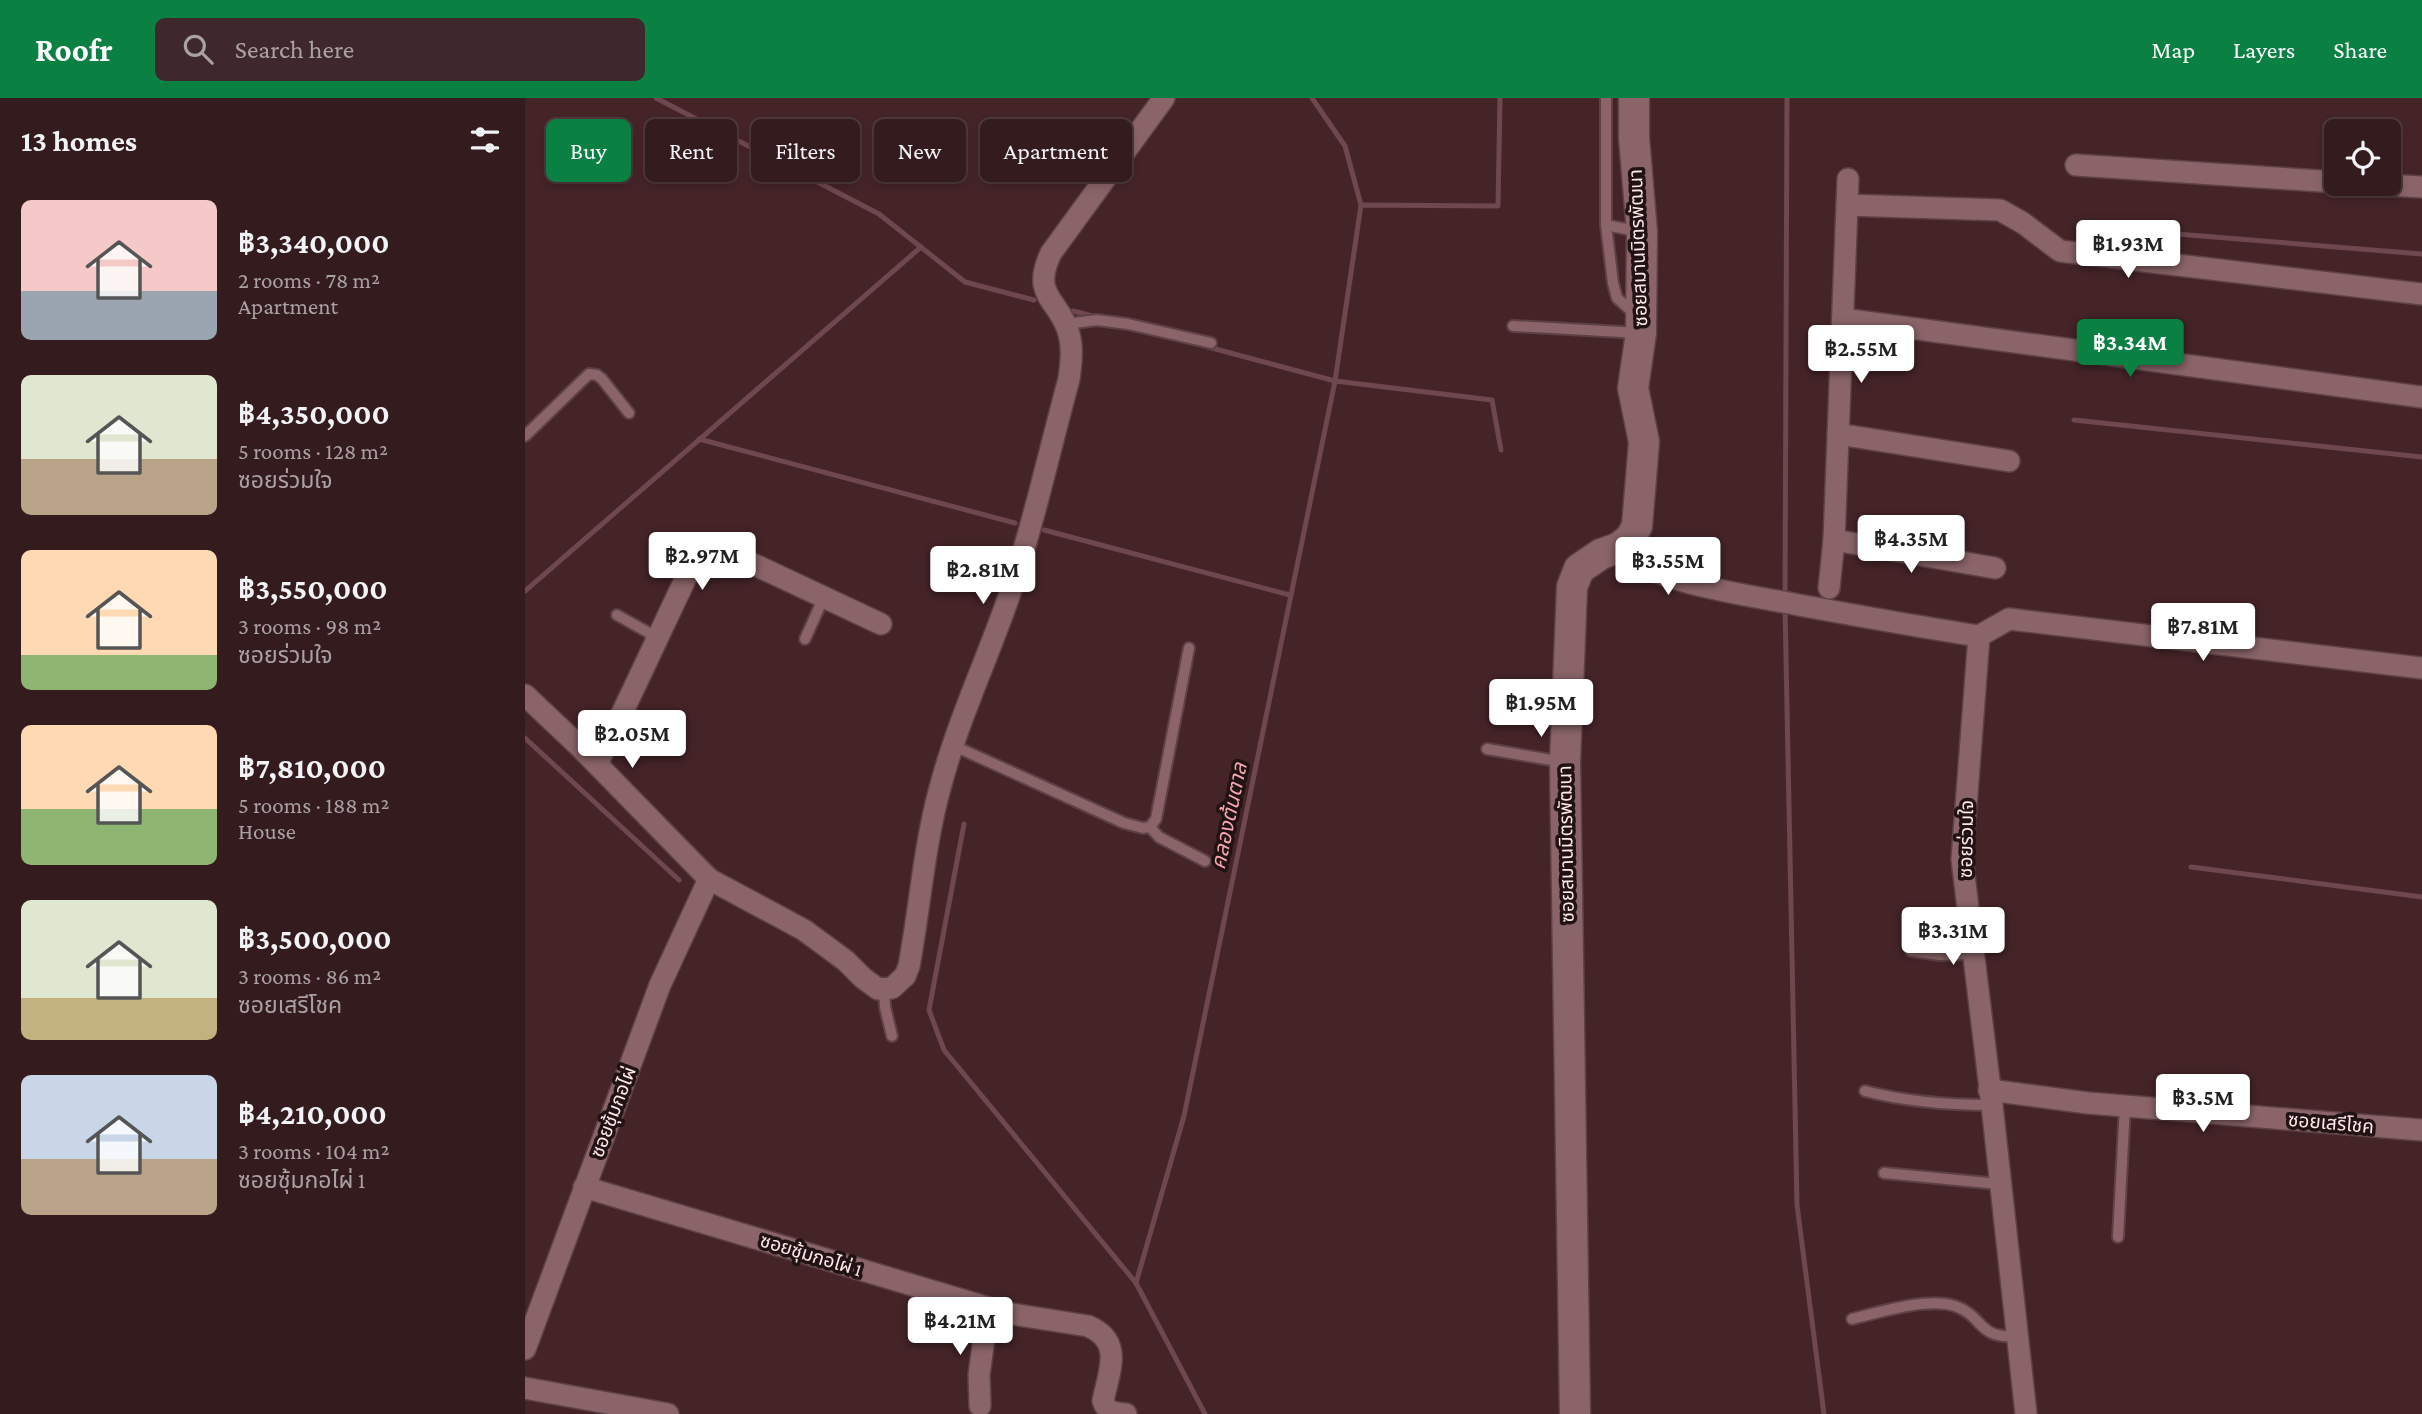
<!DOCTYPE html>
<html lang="en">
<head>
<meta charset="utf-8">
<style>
	:root { --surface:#341b1e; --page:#3f282b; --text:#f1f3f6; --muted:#a9a1a4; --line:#4e393c; --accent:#0b8043 }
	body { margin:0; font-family:"Crimson Pro","Noto Sans Thai",serif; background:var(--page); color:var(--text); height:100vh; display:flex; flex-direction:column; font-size:26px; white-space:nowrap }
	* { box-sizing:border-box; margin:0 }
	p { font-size:23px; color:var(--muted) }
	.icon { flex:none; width:38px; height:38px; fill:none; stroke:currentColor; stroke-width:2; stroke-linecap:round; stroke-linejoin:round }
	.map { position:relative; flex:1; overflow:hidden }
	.details { display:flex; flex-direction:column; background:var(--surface); width:525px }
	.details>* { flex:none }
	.top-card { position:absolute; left:21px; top:21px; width:665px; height:63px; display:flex; gap:14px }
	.buttons { position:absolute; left:1799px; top:21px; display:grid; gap:14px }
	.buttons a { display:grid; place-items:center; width:77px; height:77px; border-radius:10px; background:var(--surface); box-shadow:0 4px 10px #0003,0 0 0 2px var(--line); font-size:35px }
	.price { position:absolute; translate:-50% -60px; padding:0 16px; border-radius:7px; background:#fff; color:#222; font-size:23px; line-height:46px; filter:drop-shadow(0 2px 4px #0008) }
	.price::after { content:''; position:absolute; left:50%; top:42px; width:21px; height:16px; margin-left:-10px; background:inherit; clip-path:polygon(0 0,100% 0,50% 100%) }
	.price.current { background:var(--accent); color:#fff }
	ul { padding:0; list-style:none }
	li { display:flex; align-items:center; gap:21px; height:175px; padding:0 21px }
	li span { display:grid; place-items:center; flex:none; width:196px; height:140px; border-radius:10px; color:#555 }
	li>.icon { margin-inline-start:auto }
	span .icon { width:84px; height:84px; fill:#fffc; stroke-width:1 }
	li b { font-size:30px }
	h2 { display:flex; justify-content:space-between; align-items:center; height:84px; padding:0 21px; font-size:30px }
	.pill { padding:0 24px; border-radius:10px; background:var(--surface); box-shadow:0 4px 10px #0003,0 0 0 2px var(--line); font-size:24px; line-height:63px }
	.pill.current { background:var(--accent); color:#fff }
	header { display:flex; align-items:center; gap:42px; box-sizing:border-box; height:98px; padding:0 35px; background:var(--accent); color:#fff }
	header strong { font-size:33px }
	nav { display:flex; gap:38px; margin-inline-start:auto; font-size:24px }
	.search { width:490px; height:63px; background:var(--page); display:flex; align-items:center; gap:18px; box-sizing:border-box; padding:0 24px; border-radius:10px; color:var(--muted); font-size:26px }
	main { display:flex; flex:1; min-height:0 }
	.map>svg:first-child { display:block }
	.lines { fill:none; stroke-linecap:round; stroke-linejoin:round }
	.stream { stroke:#6f474f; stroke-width:5 }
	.lane-casing { stroke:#5d4145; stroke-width:14 }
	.street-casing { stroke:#5d4145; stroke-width:24 }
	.secondary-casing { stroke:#5d4145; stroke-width:33 }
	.lane { stroke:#8a6468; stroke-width:10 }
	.street { stroke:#8a6468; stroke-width:21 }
	.secondary { stroke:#8a6468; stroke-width:30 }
	.labels { text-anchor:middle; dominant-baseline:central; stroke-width:7; stroke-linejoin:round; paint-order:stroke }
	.street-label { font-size:19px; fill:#fee7e9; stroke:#211214 }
	.water-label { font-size:21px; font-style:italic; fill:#f7a7af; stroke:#211214 }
</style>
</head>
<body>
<header>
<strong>Roofr</strong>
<div class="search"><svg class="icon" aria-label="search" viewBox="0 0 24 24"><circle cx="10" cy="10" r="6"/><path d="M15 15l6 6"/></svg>Search here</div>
<nav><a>Map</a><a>Layers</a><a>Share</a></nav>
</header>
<main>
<section class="details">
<h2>13 homes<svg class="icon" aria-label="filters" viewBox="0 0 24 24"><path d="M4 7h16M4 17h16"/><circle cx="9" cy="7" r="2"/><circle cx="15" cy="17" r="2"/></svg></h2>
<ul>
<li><span style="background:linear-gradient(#f6c9c9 65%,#9aa5b1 0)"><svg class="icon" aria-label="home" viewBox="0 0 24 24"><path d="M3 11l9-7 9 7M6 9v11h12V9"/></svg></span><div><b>฿3,340,000</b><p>2 rooms · 78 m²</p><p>Apartment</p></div></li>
<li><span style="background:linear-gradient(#dfe7d0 60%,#b9a48a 0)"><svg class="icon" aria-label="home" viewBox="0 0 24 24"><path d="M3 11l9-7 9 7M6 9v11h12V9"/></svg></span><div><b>฿4,350,000</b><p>5 rooms · 128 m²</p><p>ซอยร่วมใจ</p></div></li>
<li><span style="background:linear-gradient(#ffd9b3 75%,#8fb573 0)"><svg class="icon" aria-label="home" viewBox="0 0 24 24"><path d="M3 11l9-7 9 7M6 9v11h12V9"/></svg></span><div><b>฿3,550,000</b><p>3 rooms · 98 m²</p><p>ซอยร่วมใจ</p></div></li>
<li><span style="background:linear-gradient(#ffd9b3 60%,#8fb573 0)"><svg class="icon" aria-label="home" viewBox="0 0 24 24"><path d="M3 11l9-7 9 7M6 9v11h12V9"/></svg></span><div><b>฿7,810,000</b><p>5 rooms · 188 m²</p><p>House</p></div></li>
<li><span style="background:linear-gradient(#dfe7d0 70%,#c2b280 0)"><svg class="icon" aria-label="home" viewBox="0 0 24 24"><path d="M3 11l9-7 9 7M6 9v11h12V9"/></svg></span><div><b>฿3,500,000</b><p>3 rooms · 86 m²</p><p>ซอยเสรีโชค</p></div></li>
<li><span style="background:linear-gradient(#c9d6e8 60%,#b9a48a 0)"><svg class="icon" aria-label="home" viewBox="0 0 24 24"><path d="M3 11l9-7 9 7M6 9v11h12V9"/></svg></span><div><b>฿4,210,000</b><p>3 rooms · 104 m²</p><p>ซอยซุ้มกอไผ่ 1</p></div></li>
</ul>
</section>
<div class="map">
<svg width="1897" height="1316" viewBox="0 0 1897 1316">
	<rect width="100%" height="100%" fill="#452428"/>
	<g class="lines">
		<g class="stream">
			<path d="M131,0L354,116L440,184L509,202"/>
			<path d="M787,0L820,48L836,107"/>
			<path d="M1566,129L1897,156"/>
			<path d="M548,213L572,219"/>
			<path d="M683,249L810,283L967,302L976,352"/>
			<path d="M1549,322L1897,359"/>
			<path d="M174,341L490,425"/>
			<path d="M519,432L765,497"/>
			<path d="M0,493L396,149"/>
			<path d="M1260,499L1262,0"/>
			<path d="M1260,509L1272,1107L1299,1316"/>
			<path d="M0,640L154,782"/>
			<path d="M439,726L404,912L419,952L611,1185"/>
			<path d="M1666,769L1897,799"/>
			<path d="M680,1316L611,1185L659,1018L810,283L836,107L973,108L975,0"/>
		</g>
		<g class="lane-casing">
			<g id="lane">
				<path d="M1081,0V127L1088,185L1092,200L1112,218"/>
				<path d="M1081,127L1116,134"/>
				<path d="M541,226L572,222L603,226L686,245"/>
				<path d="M988,228L1115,235"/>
				<path d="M0,338L64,276L72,277L77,281L104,315"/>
				<path d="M92,517L133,540"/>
				<path d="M280,541L299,499"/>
				<path d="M427,647L599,725L618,730L625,729L631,721L664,550"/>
				<path d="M962,651L1038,664"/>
				<path d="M625,729L634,739L680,763"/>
				<path d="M1386,853L1415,857L1448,856"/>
				<path d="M359,891L360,909L367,938"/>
				<path d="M1340,993C1382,1004 1424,1007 1467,1007"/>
				<path d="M1359,1075L1474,1086"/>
				<path d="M1593,1139L1600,1008"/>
				<path d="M1327,1221C1355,1214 1403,1199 1430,1208C1459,1218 1452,1241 1491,1238"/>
			</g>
		</g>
		<g class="street-casing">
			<g id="street">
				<path d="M1551,67L1811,84"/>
				<path d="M1845,86L1897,89"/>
				<path d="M1322,107L1475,112L1498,125L1535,153L1897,196"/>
				<path d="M1318,221L1897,299"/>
				<path d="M1313,336L1484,363"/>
				<path d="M1309,442L1470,470"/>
				<path d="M1093,450C1121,485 1230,498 1274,507C1334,518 1394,529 1454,538L1437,761L1467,1007L1501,1316"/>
				<path d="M1304,490L1309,442L1323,81"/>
				<path d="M1454,538L1484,521L1897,570"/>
				<path d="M0,597L54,648L184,781L279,832L321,863L338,880L353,891L367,890L380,878L384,868C395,809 399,748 415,690C432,625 461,564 483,501C508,429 524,354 544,281C546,266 548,250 544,236C535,201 505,199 526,155L639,0"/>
				<path d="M72,666C108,595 140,522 175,451L179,448L196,451L356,526"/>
				<path d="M1464,992L1563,1005L1897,1032"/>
				<path d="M59,1089L481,1215L563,1228C599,1243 584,1273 578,1303C582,1315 590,1315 601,1316"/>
				<path d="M0,1251L135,887L184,781"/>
				<path d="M0,1290L143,1316"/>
				<path d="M455,1308L454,1277L463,1210"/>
			</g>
		</g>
		<g class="secondary-casing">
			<path id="secondary" d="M1050,1316L1040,664L1047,489L1054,471L1076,456L1093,450L1105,441L1112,428L1119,344L1108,290L1116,235L1117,134L1109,40V0"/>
		</g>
		<use href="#lane" class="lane"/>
		<use href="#street" class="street"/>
		<use href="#secondary" class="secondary"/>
	</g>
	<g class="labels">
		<g class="street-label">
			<text transform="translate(1113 150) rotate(-92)">ซอยสมานมิตรพัฒนา</text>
			<text transform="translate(1441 741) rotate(-89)">ซอยร่วมใจ</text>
			<text transform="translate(1041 746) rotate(-91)">ซอยสมานมิตรพัฒนา</text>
			<text transform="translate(88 1014) rotate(-69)">ซอยซุ้มกอไผ่</text>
			<text transform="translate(1806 1025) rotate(5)">ซอยเสรีโชค</text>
			<text transform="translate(286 1157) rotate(17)">ซอยซุ้มกอไผ่ 1</text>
		</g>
		<g class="water-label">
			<text transform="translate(704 718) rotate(-78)">คลองต้นตาล</text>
		</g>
	</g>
</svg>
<div class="buttons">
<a><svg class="icon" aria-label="locate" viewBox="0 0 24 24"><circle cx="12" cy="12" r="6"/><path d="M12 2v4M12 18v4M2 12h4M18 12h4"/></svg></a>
</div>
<b class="price" style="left:1603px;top:182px">฿1.93M</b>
<b class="price current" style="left:1605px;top:281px">฿3.34M</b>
<b class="price" style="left:1336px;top:287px">฿2.55M</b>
<b class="price" style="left:1386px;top:477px">฿4.35M</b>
<b class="price" style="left:177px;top:494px">฿2.97M</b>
<b class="price" style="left:1143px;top:499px">฿3.55M</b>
<b class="price" style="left:458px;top:508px">฿2.81M</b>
<b class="price" style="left:1678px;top:565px">฿7.81M</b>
<b class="price" style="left:1016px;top:641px">฿1.95M</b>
<b class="price" style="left:107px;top:672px">฿2.05M</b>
<b class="price" style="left:1428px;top:869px">฿3.31M</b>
<b class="price" style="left:1678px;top:1036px">฿3.5M</b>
<b class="price" style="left:435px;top:1259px">฿4.21M</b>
<div class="top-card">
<a class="pill current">Buy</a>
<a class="pill">Rent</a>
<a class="pill">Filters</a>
<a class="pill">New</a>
<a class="pill">Apartment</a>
</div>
</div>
</main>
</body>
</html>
